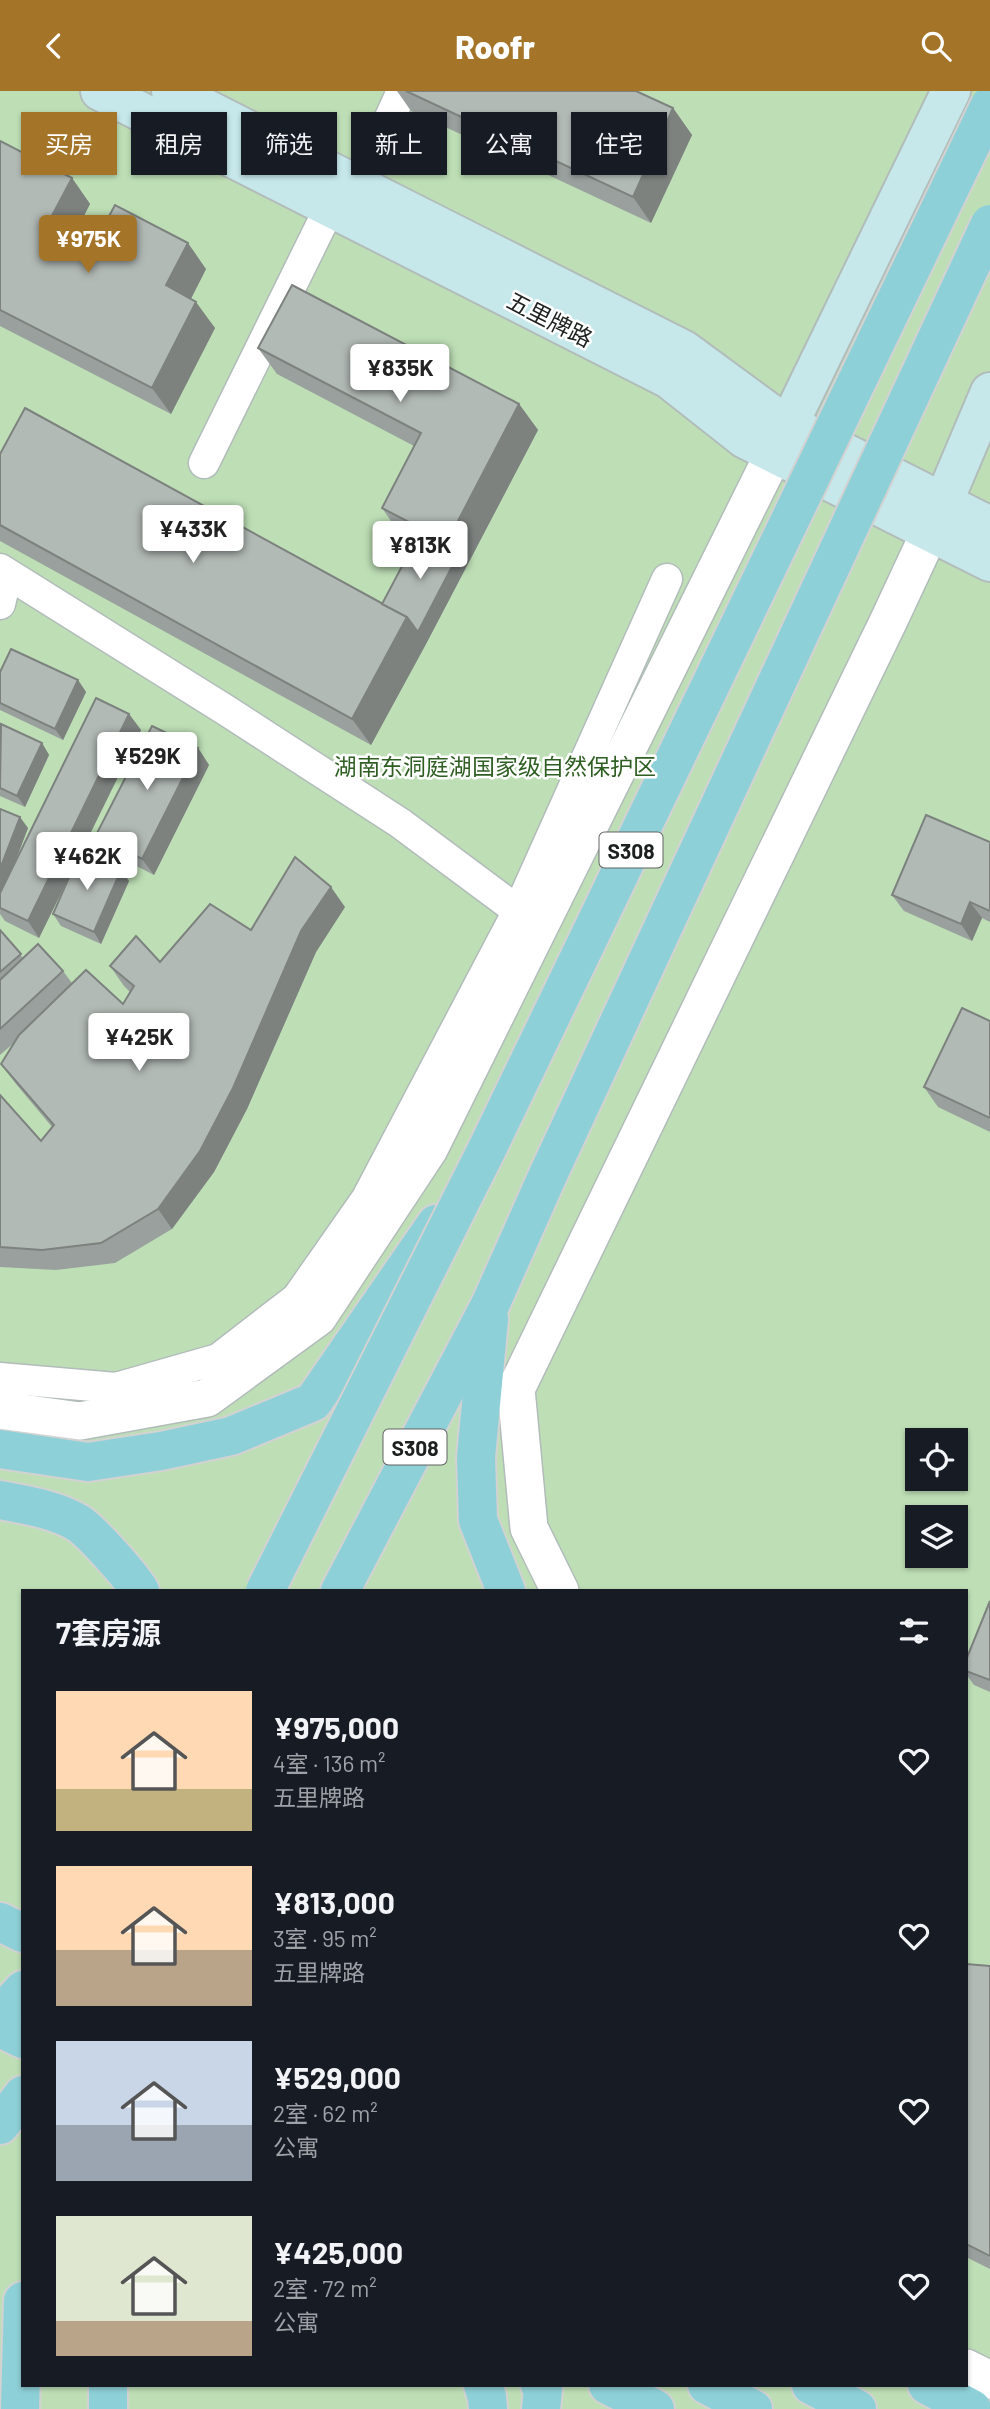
<!DOCTYPE html>
<html lang="zh">
<head>
<meta charset="utf-8">
<style>
	:root { --surface:#171b24; --page:#242831; --text:#f1f3f6; --muted:#9ea1a6; --accent:#a47428 }
	body { margin:0; font-family:Barlow,"Noto Sans SC",sans-serif; background:var(--page); color:var(--text); height:100vh; display:flex; flex-direction:column; font-size:26px; white-space:nowrap }
	* { box-sizing:border-box; margin:0 }
	p { font-size:23px; color:var(--muted) }
	.icon { flex:none; width:38px; height:38px; fill:none; stroke:currentColor; stroke-width:2; stroke-linecap:round; stroke-linejoin:round }
	.map { position:relative; flex:1; overflow:hidden }
	.side { position:absolute; left:21px; top:1498px; width:947px; height:798px; display:flex; flex-direction:column; background:var(--surface); border-radius:0px; box-shadow:0 2px 5px #0004 }
	.side>* { flex:none }
	.top-card { position:absolute; left:21px; top:21px; width:948px; height:63px; display:flex; gap:14px }
	.buttons { position:absolute; left:905px; top:1337px; display:grid; gap:14px }
	.buttons a { display:grid; place-items:center; width:63px; height:63px; border-radius:0px; background:var(--surface); box-shadow:0 2px 5px #0004; font-size:35px }
	.price { position:absolute; translate:-50% -60px; padding:0 16px; border-radius:7px; background:#fff; color:#222; font-size:23px; line-height:46px; filter:drop-shadow(0 2px 4px #0008) }
	.price::after { content:''; position:absolute; left:50%; top:42px; width:21px; height:16px; margin-left:-10px; background:inherit; clip-path:polygon(0 0,100% 0,50% 100%) }
	.price.on { background:var(--accent); color:#fff }
	ul { padding:0; list-style:none }
	li { display:flex; align-items:center; gap:21px; height:175px; padding:0 35px }
	li span { display:grid; place-items:center; flex:none; width:196px; height:140px; border-radius:0px; color:#555 }
	li>.icon { margin-inline-start:auto }
	span .icon { width:84px; height:84px; fill:#fffc; stroke-width:1 }
	li b { font-size:30px }
	h2 { display:flex; justify-content:space-between; align-items:center; height:84px; padding:0 35px; font-size:30px }
	.pill { padding:0 24px; border-radius:0px; background:var(--surface); box-shadow:0 2px 5px #0004; font-size:24px; line-height:63px }
	.pill.on { background:var(--accent); color:#fff }
	header { display:flex; justify-content:space-between; align-items:center; height:91px; padding:0 35px; background:var(--accent); color:#fff; font-size:32px; font-weight:800 }
	.map>svg:first-child { display:block }
	.green { fill:#bedfb6; fill-rule:evenodd }
	.lines { fill:none; stroke-linecap:round; stroke-linejoin:round }
	.minor-casing { stroke:#b2bcba; stroke-width:33 }
	.tertiary-casing { stroke:#b2bcba; stroke-width:40 }
	.secondary-casing { stroke:#b2bcba; stroke-width:42 }
	.primary-casing { stroke:#d2d2d2; stroke-width:42 }
	.minor { stroke:#fff; stroke-width:30 }
	.tertiary { stroke:#fff; stroke-width:37 }
	.secondary { stroke:#c6e8eb; stroke-width:38 }
	.primary { stroke:#8ed0d7; stroke-width:38 }
	.primary-bridge-casing { stroke:#d2d2d2; stroke-width:42; stroke-linecap:butt }
	.primary-bridge { stroke:#8ed0d7; stroke-width:38 }
	.wall { fill:#99a09d }
	.shaded-wall { fill:#7d827f }
	.building { fill:#b2bab6; stroke:#7d827f; stroke-width:2 }
	.labels { text-anchor:middle; dominant-baseline:central; stroke-width:5; stroke-linejoin:round; paint-order:stroke }
	.shield { fill:#fff; stroke:#606362; stroke-width:2 }
	.shield-label { font-size:21px; font-weight:bold; fill:#1c201f }
	.street-label { font-size:23px; fill:#1c201f; stroke:#fff }
	.park-label { font-size:23px; fill:#2f5e23; stroke:#fff }
</style>
</head>
<body>
<header><svg class="icon" aria-label="back" viewBox="0 0 24 24"><path d="M15 5l-7 7 7 7"/></svg>Roofr<svg class="icon" aria-label="search" viewBox="0 0 24 24"><circle cx="10" cy="10" r="6"/><path d="M15 15l6 6"/></svg></header>
<div class="map">
<svg width="990" height="2318" viewBox="0 0 990 2318">
	<rect width="100%" height="100%" fill="#ebf5f3"/>
	<path class="green" d="M0,0H990V2318H0ZM917,1349H956V1388H917ZM917,1426H956V1465H917ZM23,1500H966V2294H23Z"/>
	<g class="lines">
		<g class="minor-casing">
			<g id="minor">
				<path d="M359,95L402,0"/>
				<path d="M204,372L330,116"/>
				<path d="M0,478L224,618L400,732L533,831"/>
				<path d="M0,513L7,483"/>
				<path d="M0,1287L116,1297L218,1268L297,1207L367,1107L518,820L667,488"/>
			</g>
		</g>
		<g class="tertiary-casing">
			<g id="tertiary">
				<path d="M0,1319L80,1330L207,1307L318,1226L429,1058L788,334"/>
				<path d="M560,1500L529,1437L516,1298L889,529L943,413"/>
				<path d="M966,2277L990,2289"/>
			</g>
		</g>
		<g class="secondary-casing">
			<g id="secondary">
				<path d="M100,0L669,288L745,348L990,471"/>
				<path d="M171,0L684,259L778,328L990,435"/>
				<path d="M789,333L951,0"/>
				<path d="M943,412L990,301"/>
			</g>
		</g>
		<g class="primary-casing">
			<g id="primary">
				<path d="M489,1228L476,1366L478,1429L506,1500"/>
				<path d="M0,1358L88,1371L161,1360L231,1345L313,1311L436,1133"/>
				<path d="M0,1409C25,1414 55,1418 78,1432C92,1441 131,1485 140,1500"/>
				<path d="M340,1500L491,1212"/>
				<path d="M0,1831L23,1842"/>
				<path d="M0,1924L23,1899"/>
				<path d="M0,1937L23,1948"/>
				<path d="M0,2034L23,2004"/>
				<path d="M108,2294V2318"/>
				<path d="M483,2294L487,2306L488,2318"/>
				<path d="M540,2294L543,2298L541,2318"/>
				<path d="M608,2294L655,2318"/>
				<path d="M707,2294L753,2318"/>
				<path d="M811,2294L857,2318"/>
				<path d="M927,2294L972,2318"/>
				<path d="M20,2318L23,2210"/>
			</g>
		</g>
		<use href="#minor" class="minor"/>
		<use href="#tertiary" class="tertiary"/>
		<use href="#secondary" class="secondary"/>
		<use href="#primary" class="primary"/>
		<g class="primary-bridge-casing">
			<g id="primary-bridge">
				<path d="M491,1212L547,1086L990,133"/>
				<path d="M265,1500L488,1056L990,14"/>
			</g>
		</g>
		<use href="#primary-bridge" class="primary-bridge"/>
	</g>
	<g class="wall">
		<path d="M397,0H636L673,17L692,44L651,132L411,20Z"/>
		<path d="M0,50L72,87L90,113L72,147L92,157L206,178L191,208L215,237L171,323L0,235Z"/>
		<path d="M258,257L519,313L538,339L426,553L371,654L0,450V363L382,513L415,451L400,443L382,417L414,355L277,283Z"/>
		<path d="M0,581L78,589L86,601L63,649L0,619Z"/>
		<path d="M129,623L141,639L81,761L129,790L101,853L61,835L53,823L72,780L39,847L5,830L0,823V718L28,737L14,774Z"/>
		<path d="M0,634L42,652L49,664L25,716L0,705Z"/>
		<path d="M198,657L209,674L154,784L107,760L96,744Z"/>
		<path d="M990,751V831L982,827L972,850L904,820L892,804Z"/>
		<path d="M345,816L316,861L247,1018L214,1081L172,1138L115,1172L56,1179L0,1176V1004L41,1050L52,1036L16,993L1,973L15,951L0,964V839L23,867L63,880L72,892L123,913L130,901L124,895L110,875L160,871L251,839Z"/>
		<path d="M990,930V1041L938,1016L924,996Z"/>
		<path d="M990,1510V1601L974,1594L966,1583V1569Z"/>
		<path d="M966,1873L990,1875V2178L966,2166Z"/>
	</g>
	<g class="shaded-wall">
		<path d="M673,17L692,44L651,132L633,106Z"/>
		<path d="M72,87L90,113L66,160L47,134Z"/>
		<path d="M188,152L206,178L184,221L166,194Z"/>
		<path d="M196,211L215,237L171,323L152,297Z"/>
		<path d="M519,313L538,339L426,553L371,654L352,628L407,526L457,466L447,451Z"/>
		<path d="M78,589L86,601L63,649L55,638Z"/>
		<path d="M129,623L141,639L39,847L28,830Z"/>
		<path d="M42,652L49,664L25,716L17,705Z"/>
		<path d="M198,657L209,674L154,784L142,768Z"/>
		<path d="M20,726L28,737L0,810V778Z"/>
		<path d="M121,779L129,790L101,853L94,841Z"/>
		<path d="M331,796L345,816L316,861L247,1018L214,1081L172,1138L158,1118L301,840Z"/>
		<path d="M970,811L982,827L972,850L961,833Z"/>
	</g>
	<g class="building">
		<path d="M406,0H636L673,17L633,106Z"/>
		<path d="M0,50L72,87L47,134L92,157L115,114L188,152L166,194L196,211L152,297L0,219Z"/>
		<path d="M292,194L519,313L447,451L382,417L421,342L258,257Z"/>
		<path d="M25,317L407,526L352,628L0,434V363Z"/>
		<path d="M418,445L457,466L418,541L407,526L382,513Z"/>
		<path d="M11,558L78,589L55,638L0,612V581Z"/>
		<path d="M96,607L129,623L28,830L0,817V802Z"/>
		<path d="M1,633L42,652L17,705L0,697Z"/>
		<path d="M152,635L198,657L142,768L96,744Z"/>
		<path d="M0,718L20,726L0,778Z"/>
		<path d="M926,724L990,751V820L970,811L961,833L892,804Z"/>
		<path d="M80,761L121,779L94,841L53,823Z"/>
		<path d="M295,766L331,796L301,840L233,997L200,1060L158,1118L101,1152L42,1159L0,1156V1004L41,1050L54,1034L1,973L19,944L86,879L123,913L134,895L110,875L136,845L160,871L210,813L251,839Z"/>
		<path d="M0,839L21,863L0,881Z"/>
		<path d="M38,853L63,880L0,938V889Z"/>
		<path d="M962,917L990,930V1027L924,996Z"/>
		<path d="M990,1510V1589L966,1580V1569Z"/>
		<path d="M966,1873L990,1875V2165L966,2153Z"/>
	</g>
	<g class="labels">
		<g class="shield">
			<rect x="599.5" y="741.5" width="63" height="35" rx="5"/>
			<rect x="383.5" y="1338.5" width="63" height="35" rx="5"/>
		</g>
		<g class="shield-label">
			<text x="631" y="759">S308</text>
			<text x="415" y="1356">S308</text>
		</g>
		<g class="street-label">
			<text transform="translate(550 228) rotate(27)">五里牌路</text>
		</g>
		<g class="park-label">
			<text x="495" y="675">湖南东洞庭湖国家级自然保护区</text>
		</g>
	</g>
</svg>
<div class="buttons">
<a><svg class="icon" aria-label="locate" viewBox="0 0 24 24"><circle cx="12" cy="12" r="6"/><path d="M12 2v4M12 18v4M2 12h4M18 12h4"/></svg></a>
<a><svg class="icon" aria-label="layers" viewBox="0 0 24 24"><path d="M12 4l9 5-9 5-9-5zM3 14l9 5 9-5"/></svg></a>
</div>
<b class="price on" style="left:88px;top:184px">¥975K</b>
<b class="price" style="left:400px;top:313px">¥835K</b>
<b class="price" style="left:193px;top:474px">¥433K</b>
<b class="price" style="left:420px;top:490px">¥813K</b>
<b class="price" style="left:147px;top:701px">¥529K</b>
<b class="price" style="left:87px;top:801px">¥462K</b>
<b class="price" style="left:139px;top:982px">¥425K</b>
<div class="top-card">
<a class="pill on">买房</a>
<a class="pill">租房</a>
<a class="pill">筛选</a>
<a class="pill">新上</a>
<a class="pill">公寓</a>
<a class="pill">住宅</a>
</div>
<section class="side">
<h2>7套房源<svg class="icon" aria-label="filters" viewBox="0 0 24 24"><path d="M4 7h16M4 17h16"/><circle cx="9" cy="7" r="2"/><circle cx="15" cy="17" r="2"/></svg></h2>
<ul>
<li><span style="background:linear-gradient(#ffd9b3 70%,#c2b280 0)"><svg class="icon" aria-label="home" viewBox="0 0 24 24"><path d="M3 11l9-7 9 7M6 9v11h12V9"/></svg></span><div><b>¥975,000</b><p>4室 · 136 m²</p><p>五里牌路</p></div><svg class="icon" aria-label="heart" viewBox="0 0 24 24"><path d="M12 20l-8-8c-3-5 5-10 8-4 3-6 11-1 8 4z"/></svg></li>
<li><span style="background:linear-gradient(#ffd9b3 60%,#b9a48a 0)"><svg class="icon" aria-label="home" viewBox="0 0 24 24"><path d="M3 11l9-7 9 7M6 9v11h12V9"/></svg></span><div><b>¥813,000</b><p>3室 · 95 m²</p><p>五里牌路</p></div><svg class="icon" aria-label="heart" viewBox="0 0 24 24"><path d="M12 20l-8-8c-3-5 5-10 8-4 3-6 11-1 8 4z"/></svg></li>
<li><span style="background:linear-gradient(#c9d6e8 60%,#9aa5b1 0)"><svg class="icon" aria-label="home" viewBox="0 0 24 24"><path d="M3 11l9-7 9 7M6 9v11h12V9"/></svg></span><div><b>¥529,000</b><p>2室 · 62 m²</p><p>公寓</p></div><svg class="icon" aria-label="heart" viewBox="0 0 24 24"><path d="M12 20l-8-8c-3-5 5-10 8-4 3-6 11-1 8 4z"/></svg></li>
<li><span style="background:linear-gradient(#dfe7d0 75%,#b9a48a 0)"><svg class="icon" aria-label="home" viewBox="0 0 24 24"><path d="M3 11l9-7 9 7M6 9v11h12V9"/></svg></span><div><b>¥425,000</b><p>2室 · 72 m²</p><p>公寓</p></div><svg class="icon" aria-label="heart" viewBox="0 0 24 24"><path d="M12 20l-8-8c-3-5 5-10 8-4 3-6 11-1 8 4z"/></svg></li>
</ul>
</section>
</div>
</body>
</html>
